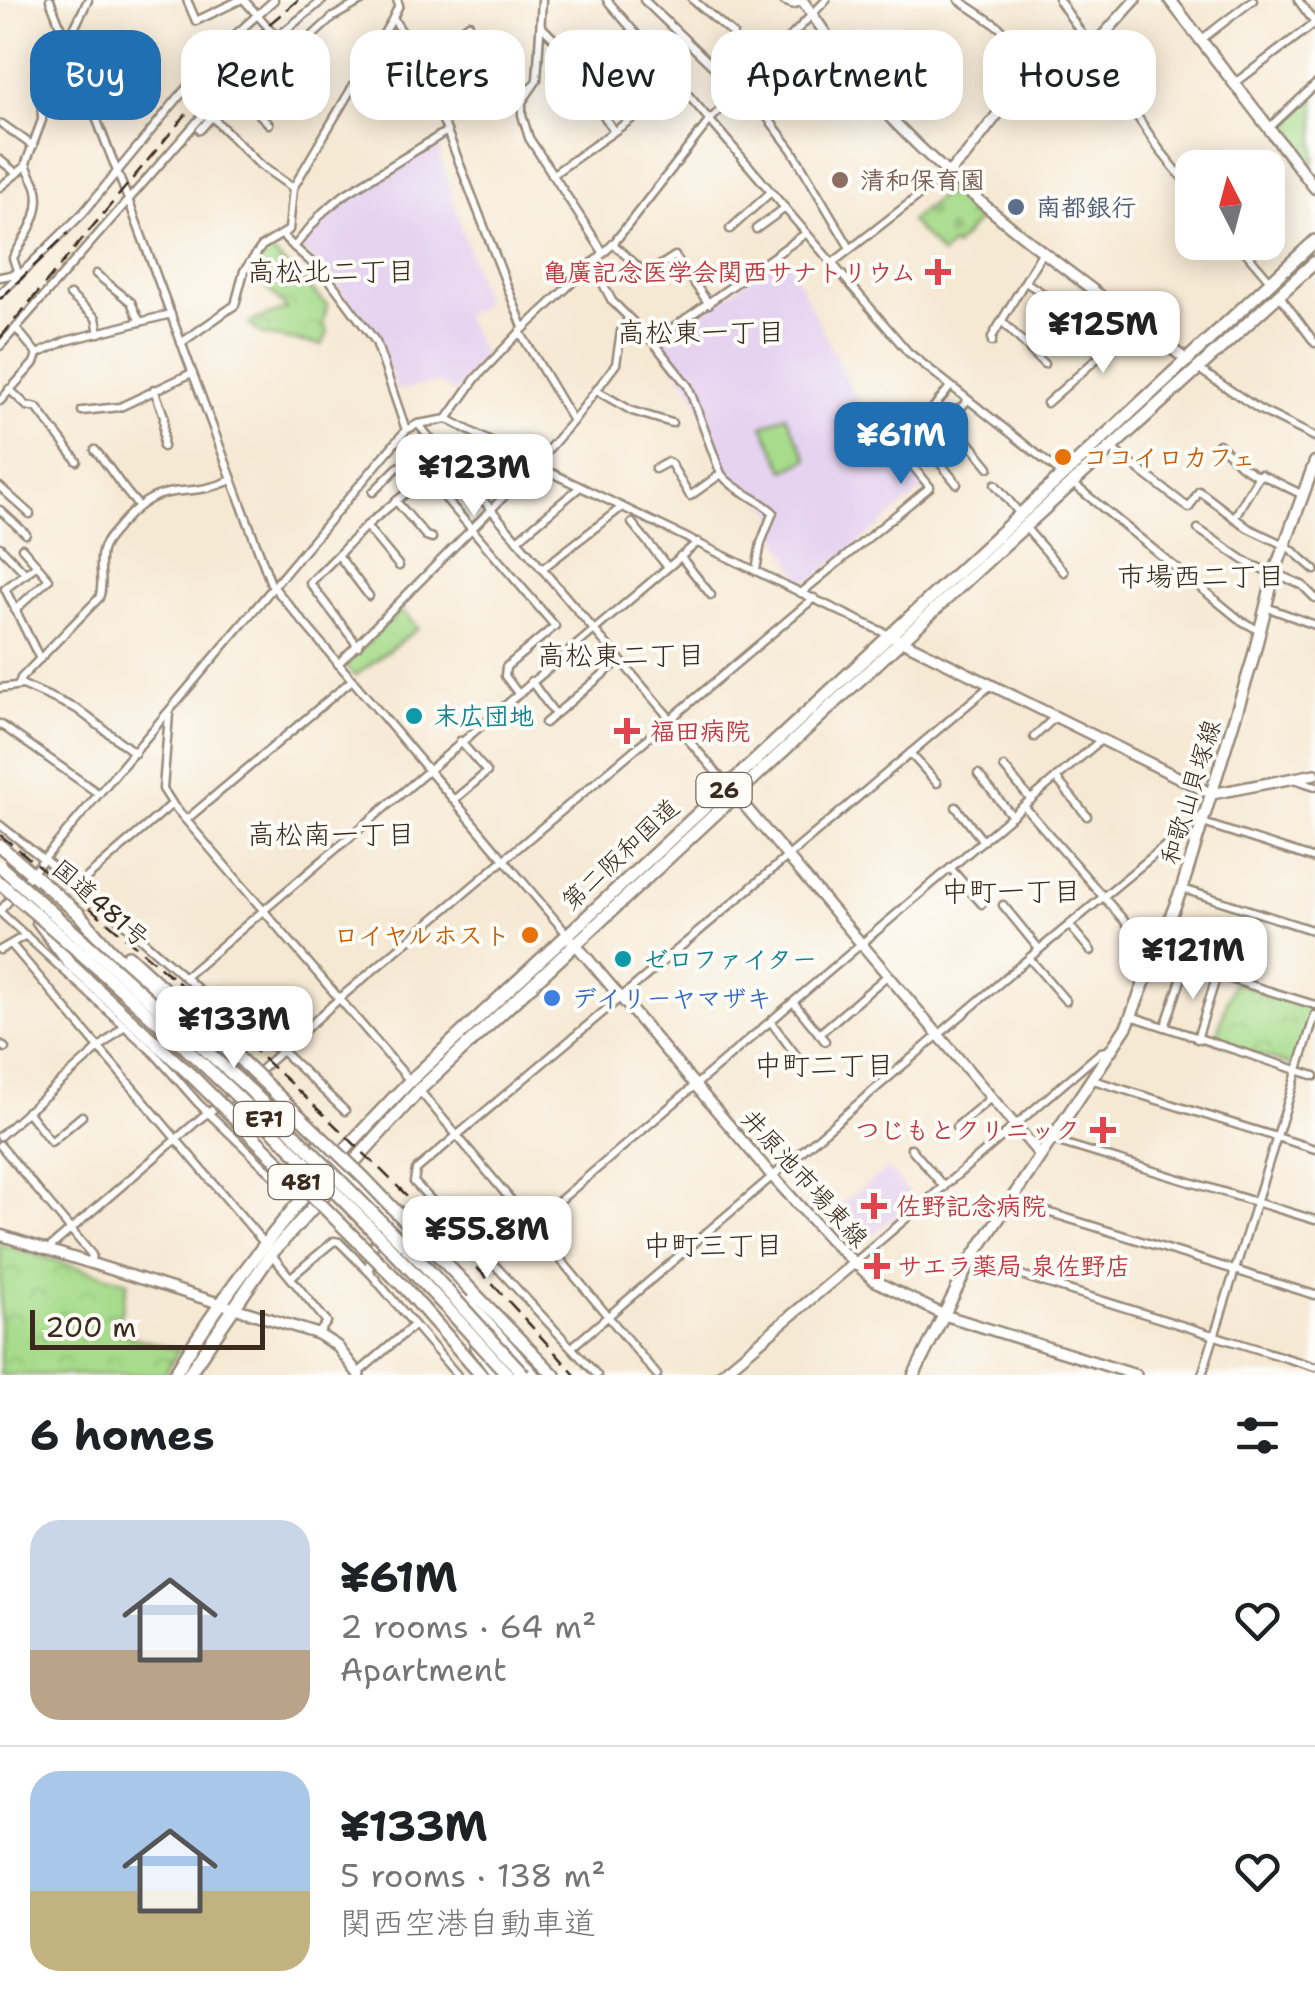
<!DOCTYPE html>
<html lang="en">
<head>
<meta charset="utf-8">
<style>
	:root { --surface:#fff; --page:#f2f2f2; --text:#202124; --muted:#757577; --line:#e0e0e0; --accent:#1f6fb2 }
	body { margin:0; font-family:"Shantell Sans","Klee One",sans-serif; background:var(--page); color:var(--text); height:100vh; display:flex; flex-direction:column; font-size:38px; white-space:nowrap }
	* { box-sizing:border-box; margin:0 }
	p { font-size:32px; color:var(--muted) }
	.icon { flex:none; width:55px; height:55px; fill:none; stroke:currentColor; stroke-width:2; stroke-linecap:round; stroke-linejoin:round }
	.map { position:relative; height:1375px; overflow:hidden }
	.sheet { display:flex; flex-direction:column; background:var(--surface); flex:1 }
	.sheet>* { flex:none }
	.hud { position:absolute; left:30px; top:30px; width:1255px; height:90px; display:flex; gap:20px }
	.needle { width:65px; rotate:354deg }
	.fabs { position:absolute; left:1175px; top:150px; display:grid; gap:20px }
	.fabs a { display:grid; place-items:center; width:110px; height:110px; border-radius:20px; background:var(--surface); box-shadow:0 5px 25px #0003; font-size:50px }
	.scale { position:absolute; left:30px; bottom:25px; width:235px; box-sizing:border-box; padding-left:10px; border:5px solid #3b2a1e; border-top:0; font-size:28px; line-height:35px; white-space:nowrap; color:#3b2a1e; -webkit-text-stroke:8px #fdfcf7; paint-order:stroke }
	.price { position:absolute; translate:-50% -85px; padding:0 22px; border-radius:20px; background:#fff; color:#222; font-size:32px; line-height:65px; filter:drop-shadow(0 2px 5px #0008) }
	.price::after { content:''; position:absolute; left:50%; top:60px; width:30px; height:22px; margin-left:-15px; background:inherit; clip-path:polygon(0 0,100% 0,50% 100%) }
	.price.current { background:var(--accent); color:#fff }
	ul { padding:0; list-style:none }
	li { display:flex; align-items:center; gap:30px; height:250px; padding:0 30px }
	li+li { border-top:2px solid var(--line) }
	li span { display:grid; place-items:center; flex:none; width:280px; height:200px; border-radius:30px; color:#555 }
	li>.icon { margin-inline-start:auto }
	span .icon { width:120px; height:120px; fill:#fffc; stroke-width:1 }
	li b { font-size:42px }
	h2 { display:flex; justify-content:space-between; align-items:center; height:120px; padding:0 30px; font-size:42px }
	.pill { padding:0 35px; border-radius:30px; background:var(--surface); box-shadow:0 5px 25px #0003; font-size:35px; line-height:90px }
	.pill.current { background:var(--accent); color:#fff }
	.map>svg:first-child { display:block }
	.built { fill:#e5d3f0 }
	.grass { fill:#a7dc8c; stroke:#718355; stroke-width:2.5 }
	.cemetery { fill:url(#cemetery-stones); stroke:#718355; stroke-width:2.5 }
	.park { fill:url(#park-crowns); stroke:#718355; stroke-width:2.5 }
	.lines { fill:none; stroke-linecap:round; stroke-linejoin:round }
	.street-casing { stroke:#988a79; stroke-width:11 }
	.secondary-casing { stroke:#988a79; stroke-width:14 }
	.primary-casing { stroke:#988a79; stroke-width:15 }
	.highway-casing { stroke:#988a79; stroke-width:16 }
	.street { stroke:#fff; stroke-width:6 }
	.secondary { stroke:#fff; stroke-width:9 }
	.primary { stroke:#fff; stroke-width:10 }
	.highway { stroke:#fff; stroke-width:11 }
	.rail { stroke:#3b2a1e; stroke-width:2.5; stroke-dasharray:15 8; stroke-linecap:butt }
	.highway-bridge-casing { stroke:#988a79; stroke-width:16; stroke-linecap:butt }
	.highway-bridge { stroke:#fff; stroke-width:11 }
	.education-dot { fill:#8d6e63; stroke:#fdfcf7; stroke-width:4 }
	.service-dot { fill:#5c6f8a; stroke:#fdfcf7; stroke-width:4 }
	.health-dot { fill:#e0444e; stroke:#fdfcf7; stroke-width:4 }
	.food-dot { fill:#e8710a; stroke:#fdfcf7; stroke-width:4 }
	.culture-dot { fill:#0f9aa8; stroke:#fdfcf7; stroke-width:4 }
	.shop-dot { fill:#3f7fe0; stroke:#fdfcf7; stroke-width:4 }
	.labels { text-anchor:middle; dominant-baseline:central; stroke-width:8; stroke-linejoin:round; paint-order:stroke }
	.shield { fill:#fdfcf7; stroke:#75695f; stroke-width:2.5 }
	.shield-label { font-size:22px; font-weight:bold; fill:#3b2a1e }
	.education-label { font-size:25px; font-weight:bold; fill:#785e54; stroke:#fdfcf7; text-anchor:start }
	.service-label { font-size:25px; font-weight:bold; fill:#4e5e75; stroke:#fdfcf7; text-anchor:start }
	.health-label { font-size:25px; font-weight:bold; fill:#be3a42; stroke:#fdfcf7; text-anchor:start }
	.food-label { font-size:25px; font-weight:bold; fill:#c56008; stroke:#fdfcf7; text-anchor:start }
	.culture-label { font-size:25px; font-weight:bold; fill:#0d838f; stroke:#fdfcf7; text-anchor:start }
	.street-label { font-size:25px; fill:#3b2a1e; stroke:#fdfcf7 }
	.shop-label { font-size:25px; font-weight:bold; fill:#366cbe; stroke:#fdfcf7; text-anchor:start }
	.neighbourhood-label { font-size:28px; fill:#3b2a1e; stroke:#fdfcf7 }
</style>
</head>
<body>
<div class="map">
<svg width="1315" height="1375" viewBox="0 0 1315 1375">
	<defs>
		<pattern id="cemetery-stones" width="16" height="16" patternUnits="userSpaceOnUse" patternTransform="scale(2.5)"><rect width="16" height="16" fill="#a7dc8c"/><path d="M2 7V4a2 2 0 0 1 4 0v3zM10 15v-3a2 2 0 0 1 4 0v3z" fill="#91bd78"/></pattern>
		<pattern id="park-crowns" width="20" height="18" patternUnits="userSpaceOnUse" patternTransform="scale(2.5)"><rect width="20" height="18" fill="#a7dc8c"/><path d="M2 6a3 3 0 1 1 6 0M12 15a3 3 0 1 1 6 0" fill="none" stroke="#91bd78"/></pattern>
	</defs>
	<rect width="100%" height="100%" fill="#fdfcf7"/>
	<filter id="ink" filterUnits="userSpaceOnUse"><feTurbulence type="fractalNoise" baseFrequency=".01" numOctaves="2"/><feDisplacementMap in="SourceGraphic" scale="20" xChannelSelector="R" yChannelSelector="G"/><feConvolveMatrix kernelMatrix="1 2 1 2 8 2 1 2 1" color-interpolation-filters="sRGB"/></filter>
	<filter id="wash" filterUnits="userSpaceOnUse"><feTurbulence type="fractalNoise" baseFrequency=".0048" numOctaves="4" result="noise"/><feDisplacementMap in="SourceGraphic" scale="40" xChannelSelector="R" yChannelSelector="G"/><feGaussianBlur stdDeviation="2.25" result="paint"/><feColorMatrix in="noise" values="0 0 0 0 0 0 0 0 0 0 0 0 0 0 0 0 0 1.4 0 .05"/><feComposite in="paint" operator="in"/></filter>
	<g filter="url(#wash)">
		<rect width="100%" height="100%" fill="#f6e9d4"/>
		<g class="built">
			<path d="M438,140L442,164L484,301L483,305L463,316L484,356L454,393L438,382L397,391L379,342L328,273L300,250V245L326,214L346,197Z"/>
			<path d="M785,254L863,412L925,488L811,582L802,583L773,526L776,514L763,501L729,480L722,470L694,393L659,344Z"/>
			<path d="M887,1169L916,1200L860,1244L832,1211Z"/>
		</g>
		<path class="grass" d="M786,415L808,459L785,470L763,426Z"/>
		<path class="cemetery" d="M950,188L982,215L955,247L952,244L942,255L910,221Z"/>
		<g class="park">
			<path d="M1315,91V161L1312,164L1281,123Z"/>
			<path d="M266,246L327,305L323,324L328,333L322,345L263,335L249,325L252,321L287,309L251,270Z"/>
			<path d="M401,610L418,628L355,676L345,665Z"/>
			<path d="M1233,982L1314,1007L1296,1067L1215,1041Z"/>
			<path d="M0,1244L128,1282L116,1332L179,1350L164,1375H0Z"/>
		</g>
	</g>
	<g filter="url(#ink)">
		<g class="lines">
			<g class="street-casing">
				<g id="street">
					<path d="M50,0L129,202L271,584L567,934"/>
					<path d="M187,0L196,21L240,0"/>
					<path d="M244,0L277,37"/>
					<path d="M542,0L537,80L522,102V115L529,138L603,252"/>
					<path d="M607,0L908,352L1062,474"/>
					<path d="M644,0L726,79L755,101L792,150L850,248"/>
					<path d="M693,0L733,34"/>
					<path d="M826,0L710,120L613,244L520,332L573,421L535,465L889,635"/>
					<path d="M959,0L999,27L1041,70"/>
					<path d="M1059,0L1159,149L1192,190"/>
					<path d="M541,26L556,41L613,130"/>
					<path d="M448,38L458,59"/>
					<path d="M1202,39L1253,0"/>
					<path d="M67,43L88,0"/>
					<path d="M491,56L498,94"/>
					<path d="M418,57L469,24"/>
					<path d="M1235,83L1315,23L1298,0"/>
					<path d="M488,96L531,88"/>
					<path d="M244,99L333,17L363,0"/>
					<path d="M207,112L260,165L293,188"/>
					<path d="M2,124L33,146"/>
					<path d="M1270,127L1315,85"/>
					<path d="M200,130L235,90L269,124"/>
					<path d="M447,131L523,327"/>
					<path d="M0,160L15,172"/>
					<path d="M552,175L680,85"/>
					<path d="M0,187L26,166"/>
					<path d="M730,229L771,192"/>
					<path d="M756,229L785,208"/>
					<path d="M283,236L294,247L323,212L344,195L447,131L418,57L393,18"/>
					<path d="M1237,242L1271,282"/>
					<path d="M613,244L643,271L650,272L675,256L709,304"/>
					<path d="M294,247L326,275L376,342L406,430"/>
					<path d="M592,263L612,301L653,342L805,234"/>
					<path d="M831,264L948,173"/>
					<path d="M96,274L131,302L140,322"/>
					<path d="M19,276L13,258C25,236 44,213 36,186C33,178 28,172 26,163L42,120L41,94L68,49"/>
					<path d="M0,277L16,274"/>
					<path d="M1027,283L1115,341"/>
					<path d="M0,294L83,213L216,52L274,0"/>
					<path d="M70,295L96,318L99,333"/>
					<path d="M1280,296L1315,343"/>
					<path d="M1055,301L1040,320L1066,347"/>
					<path d="M1002,321L1044,364"/>
					<path d="M16,328L37,354"/>
					<path d="M653,342L688,386L721,474C734,491 757,497 773,512L761,543L756,570"/>
					<path d="M992,342V337L1043,251"/>
					<path d="M181,343L235,305L244,271L262,246L289,230L293,188L393,18L399,5L397,0"/>
					<path d="M0,346L239,74L277,37L323,0"/>
					<path d="M1200,370L1260,410L1315,437"/>
					<path d="M9,389L27,406L37,408L77,461"/>
					<path d="M154,389L164,416L163,447"/>
					<path d="M597,391L632,411L672,423"/>
					<path d="M0,401L34,363L37,354L66,341L171,314"/>
					<path d="M1047,403L1137,323"/>
					<path d="M82,411L120,407L192,373"/>
					<path d="M950,419L989,467"/>
					<path d="M573,421L616,364L621,331L628,319"/>
					<path d="M418,424L727,785"/>
					<path d="M944,426L967,401"/>
					<path d="M912,428L957,484"/>
					<path d="M1219,444L1240,465L1259,477"/>
					<path d="M1112,449L1189,508L1199,491L1248,528L1284,545"/>
					<path d="M95,450C111,468 121,488 138,505"/>
					<path d="M655,469L668,462L671,464L690,496L721,474"/>
					<path d="M1071,482L1240,620L1258,630"/>
					<path d="M995,484L1020,514"/>
					<path d="M0,487L30,514"/>
					<path d="M373,492L397,468L435,445"/>
					<path d="M396,501L427,477L555,626L506,667L505,676L517,692"/>
					<path d="M0,510L26,534"/>
					<path d="M1234,518L1260,474L1303,495"/>
					<path d="M632,523L667,566"/>
					<path d="M366,526L396,501L426,536L432,538"/>
					<path d="M1025,527L1064,572"/>
					<path d="M1198,529L1248,563L1274,574"/>
					<path d="M517,540L580,487"/>
					<path d="M1286,545L1315,570"/>
					<path d="M0,547L26,574"/>
					<path d="M338,555L366,526L399,566"/>
					<path d="M680,556L711,595"/>
					<path d="M37,565L5,589L40,659"/>
					<path d="M542,569L622,507"/>
					<path d="M1275,573L1302,585L1315,598"/>
					<path d="M801,593L930,487L895,444L929,413L950,387"/>
					<path d="M1266,607L1315,625"/>
					<path d="M15,610L49,579L22,548"/>
					<path d="M358,646L310,583L338,555L369,596"/>
					<path d="M338,664L535,465L447,419"/>
					<path d="M531,681L555,714"/>
					<path d="M19,684L21,678L99,598C105,583 98,567 102,551C104,541 114,533 120,525C163,475 181,502 232,480"/>
					<path d="M0,688L23,685L77,709L135,753"/>
					<path d="M169,714L163,789L172,803"/>
					<path d="M545,723L620,660"/>
					<path d="M0,724L99,794"/>
					<path d="M1034,737L1055,717"/>
					<path d="M910,753L937,783"/>
					<path d="M1004,767L1031,800"/>
					<path d="M978,774L1012,816"/>
					<path d="M1056,778L1087,816"/>
					<path d="M1294,779L1315,786"/>
					<path d="M455,799L487,772L460,741"/>
					<path d="M1024,806L1155,956L1315,1005"/>
					<path d="M956,807L983,841"/>
					<path d="M186,820L352,680"/>
					<path d="M1203,823L1315,859"/>
					<path d="M0,825L106,908L256,1040L281,1050L345,1111"/>
					<path d="M951,869L982,904"/>
					<path d="M21,886L406,430L418,424L447,419L476,378L520,332"/>
					<path d="M77,886L172,804L410,1081"/>
					<path d="M1183,889L1315,931"/>
					<path d="M1003,905L1039,949"/>
					<path d="M0,911L13,896"/>
					<path d="M0,912L155,1054L198,1103L273,1175"/>
					<path d="M1070,926L1091,951"/>
					<path d="M11,944L264,1243"/>
					<path d="M0,950L26,935"/>
					<path d="M1029,958L1066,1001"/>
					<path d="M185,977L698,542"/>
					<path d="M794,1003L825,1041"/>
					<path d="M1131,1016L1315,1076"/>
					<path d="M771,1022L799,1059"/>
					<path d="M1165,1027L1186,965"/>
					<path d="M819,1034L888,975"/>
					<path d="M1197,1039L1217,975"/>
					<path d="M0,1044L5,1048"/>
					<path d="M1093,1080L1315,1149"/>
					<path d="M419,1090L657,1375"/>
					<path d="M27,1111L51,1142L82,1116"/>
					<path d="M956,1127L992,1097"/>
					<path d="M0,1136L124,1026"/>
					<path d="M1052,1140L1315,1220"/>
					<path d="M0,1145L92,1255L90,1263"/>
					<path d="M911,1148L944,1187"/>
					<path d="M1012,1201L1315,1295"/>
					<path d="M398,1210L464,1232L597,1375"/>
					<path d="M459,1229L414,1182L416,1170L991,685"/>
					<path d="M376,1238L369,1264L371,1274L457,1375"/>
					<path d="M48,1249L202,1117L231,1097L340,998L814,598"/>
					<path d="M271,1254L327,1322L318,1334"/>
					<path d="M491,1259L1102,739"/>
					<path d="M972,1260L1315,1367"/>
					<path d="M854,1263L1101,1052L1112,1050"/>
					<path d="M291,1277L334,1241L339,1242L370,1273"/>
					<path d="M572,1347L1029,958L1205,813"/>
					<path d="M358,1373L414,1325"/>
					<path d="M1202,1375L1315,1015"/>
				</g>
			</g>
			<g class="secondary-casing">
				<g id="secondary">
					<path d="M785,0L793,3L801,0"/>
					<path d="M802,0C829,37 853,78 885,112C974,207 1085,283 1188,361"/>
					<path d="M948,173L966,155L1017,89L1041,70L1099,40L1135,0"/>
					<path d="M896,638L1212,794L1315,774"/>
					<path d="M733,792L1040,1155"/>
					<path d="M572,940L773,1177L833,1243L875,1281L944,1315L1136,1375"/>
					<path d="M0,1235L318,1334L337,1346L359,1375"/>
					<path d="M720,1375L854,1263"/>
				</g>
			</g>
			<g class="primary-casing">
				<g id="primary">
					<path d="M1170,0L1315,188"/>
					<path d="M914,1375L971,1260L1127,1026L1182,888L1252,662L1274,574L1315,462"/>
				</g>
			</g>
			<g class="highway-casing">
				<g id="highway">
					<path d="M0,846L80,915"/>
					<path d="M77,912L109,949L237,1072"/>
					<path d="M38,921L70,964L193,1077"/>
					<path d="M128,956L224,1044"/>
					<path d="M315,1147L440,1270L533,1375"/>
					<path d="M406,1289L481,1375"/>
					<path d="M473,1292L554,1375"/>
					<path d="M476,1346L497,1375"/>
					<path d="M174,1375C240,1266 321,1172 410,1081L1315,241"/>
					<path d="M188,1375L271,1254L419,1090L1002,547L1315,262"/>
				</g>
			</g>
			<use href="#street" class="street"/>
			<use href="#secondary" class="secondary"/>
			<use href="#primary" class="primary"/>
			<use href="#highway" class="highway"/>
			<g class="rail">
				<path d="M0,299L68,233"/>
				<path d="M0,338L242,47L298,0"/>
				<path d="M0,835C206,998 401,1177 575,1375"/>
			</g>
			<g class="highway-bridge-casing">
				<g id="highway-bridge">
					<path d="M0,866L250,1090L423,1264L524,1375"/>
					<path d="M0,883C182,1039 348,1196 508,1375"/>
					<path d="M224,1044L363,1177L473,1292"/>
					<path d="M193,1077L406,1289"/>
				</g>
			</g>
			<use href="#highway-bridge" class="highway-bridge"/>
		</g>
	</g>
	<circle class="education-dot" cx="840" cy="180" r="10"/>
	<circle class="service-dot" cx="1016" cy="207" r="10"/>
	<g class="health-dot">
		<path d="M933 257h10v10h10v10h-10v10h-10v-10h-10v-10h10z"/>
		<path d="M622 716h10v10h10v10h-10v10h-10v-10h-10v-10h10z"/>
		<path d="M1098 1115h10v10h10v10h-10v10h-10v-10h-10v-10h10z"/>
		<path d="M869 1191h10v10h10v10h-10v10h-10v-10h-10v-10h10z"/>
		<path d="M872 1251h10v10h10v10h-10v10h-10v-10h-10v-10h10z"/>
	</g>
	<g class="food-dot">
		<circle cx="1063" cy="457" r="10"/>
		<circle cx="530" cy="935" r="10"/>
	</g>
	<g class="culture-dot">
		<circle cx="414" cy="716" r="10"/>
		<circle cx="623" cy="959" r="10"/>
	</g>
	<circle class="shop-dot" cx="552" cy="998" r="10"/>
	<g class="labels">
		<g class="shield">
			<rect x="696.5" y="773" width="55" height="34" rx="8"/>
			<rect x="234" y="1102" width="60" height="34" rx="8"/>
			<rect x="268.5" y="1165" width="65" height="34" rx="8"/>
		</g>
		<g class="shield-label">
			<text x="724" y="790">26</text>
			<text x="264" y="1119">E71</text>
			<text x="301" y="1182">481</text>
		</g>
		<g class="education-label">
			<text x="860" y="180">清和保育園</text>
		</g>
		<g class="service-label">
			<text x="1036" y="207">南都銀行</text>
		</g>
		<g class="health-label">
			<text x="916" y="272" text-anchor="end">亀廣記念医学会関西サナトリウム</text>
			<text x="650" y="731">福田病院</text>
			<text x="1080" y="1130" text-anchor="end">つじもとクリニック</text>
			<text x="896" y="1206">佐野記念病院</text>
			<text x="897" y="1266">サエラ薬局 泉佐野店</text>
		</g>
		<g class="food-label">
			<text x="1083" y="457">ココイロカフェ</text>
			<text x="510" y="935" text-anchor="end">ロイヤルホスト</text>
		</g>
		<g class="culture-label">
			<text x="434" y="716">末広団地</text>
			<text x="643" y="959">ゼロファイター</text>
		</g>
		<g class="street-label">
			<text transform="translate(1190 792) rotate(-73)">和歌山貝塚線</text>
			<text transform="translate(620 854) rotate(-43)">第二阪和国道</text>
			<text transform="translate(101 903) rotate(41)">国道481号</text>
			<text transform="translate(805 1178) rotate(48)">井原池市場東線</text>
		</g>
		<g class="shop-label">
			<text x="572" y="998">デイリーヤマザキ</text>
		</g>
		<g class="neighbourhood-label">
			<text x="331" y="271">高松北二丁目</text>
			<text x="701" y="332">高松東一丁目</text>
			<text x="1201" y="576">市場西二丁目</text>
			<text x="621" y="655">高松東二丁目</text>
			<text x="331" y="834">高松南一丁目</text>
			<text x="1011" y="891">中町一丁目</text>
			<text x="824" y="1065">中町二丁目</text>
			<text x="713" y="1245">中町三丁目</text>
		</g>
	</g>
</svg>
<div class="fabs">
<a><svg class="needle" viewBox="-14 -14 28 28"><path d="M0-13l5 13h-10z" fill="#e53935"/><path d="M0 13l5-13h-10z" fill="#757577"/></svg></a>
</div>
<div class="scale">200 m</div>
<b class="price" style="left:1103px;top:376px">¥125M</b>
<b class="price current" style="left:901px;top:487px">¥61M</b>
<b class="price" style="left:474px;top:519px">¥123M</b>
<b class="price" style="left:1193px;top:1002px">¥121M</b>
<b class="price" style="left:234px;top:1071px">¥133M</b>
<b class="price" style="left:487px;top:1281px">¥55.8M</b>
<div class="hud">
<a class="pill current">Buy</a>
<a class="pill">Rent</a>
<a class="pill">Filters</a>
<a class="pill">New</a>
<a class="pill">Apartment</a>
<a class="pill">House</a>
</div>
</div>
<section class="sheet">
<h2>6 homes<svg class="icon" aria-label="filters" viewBox="0 0 24 24"><path d="M4 7h16M4 17h16"/><circle cx="9" cy="7" r="2"/><circle cx="15" cy="17" r="2"/></svg></h2>
<ul>
<li><span style="background:linear-gradient(#c9d6e8 65%,#b9a48a 0)"><svg class="icon" aria-label="home" viewBox="0 0 24 24"><path d="M3 11l9-7 9 7M6 9v11h12V9"/></svg></span><div><b>¥61M</b><p>2 rooms · 64 m²</p><p>Apartment</p></div><svg class="icon" aria-label="heart" viewBox="0 0 24 24"><path d="M12 20l-8-8c-3-5 5-10 8-4 3-6 11-1 8 4z"/></svg></li>
<li><span style="background:linear-gradient(#a9c7e8 60%,#c2b280 0)"><svg class="icon" aria-label="home" viewBox="0 0 24 24"><path d="M3 11l9-7 9 7M6 9v11h12V9"/></svg></span><div><b>¥133M</b><p>5 rooms · 138 m²</p><p>関西空港自動車道</p></div><svg class="icon" aria-label="heart" viewBox="0 0 24 24"><path d="M12 20l-8-8c-3-5 5-10 8-4 3-6 11-1 8 4z"/></svg></li>
</ul>
</section>
</body>
</html>
